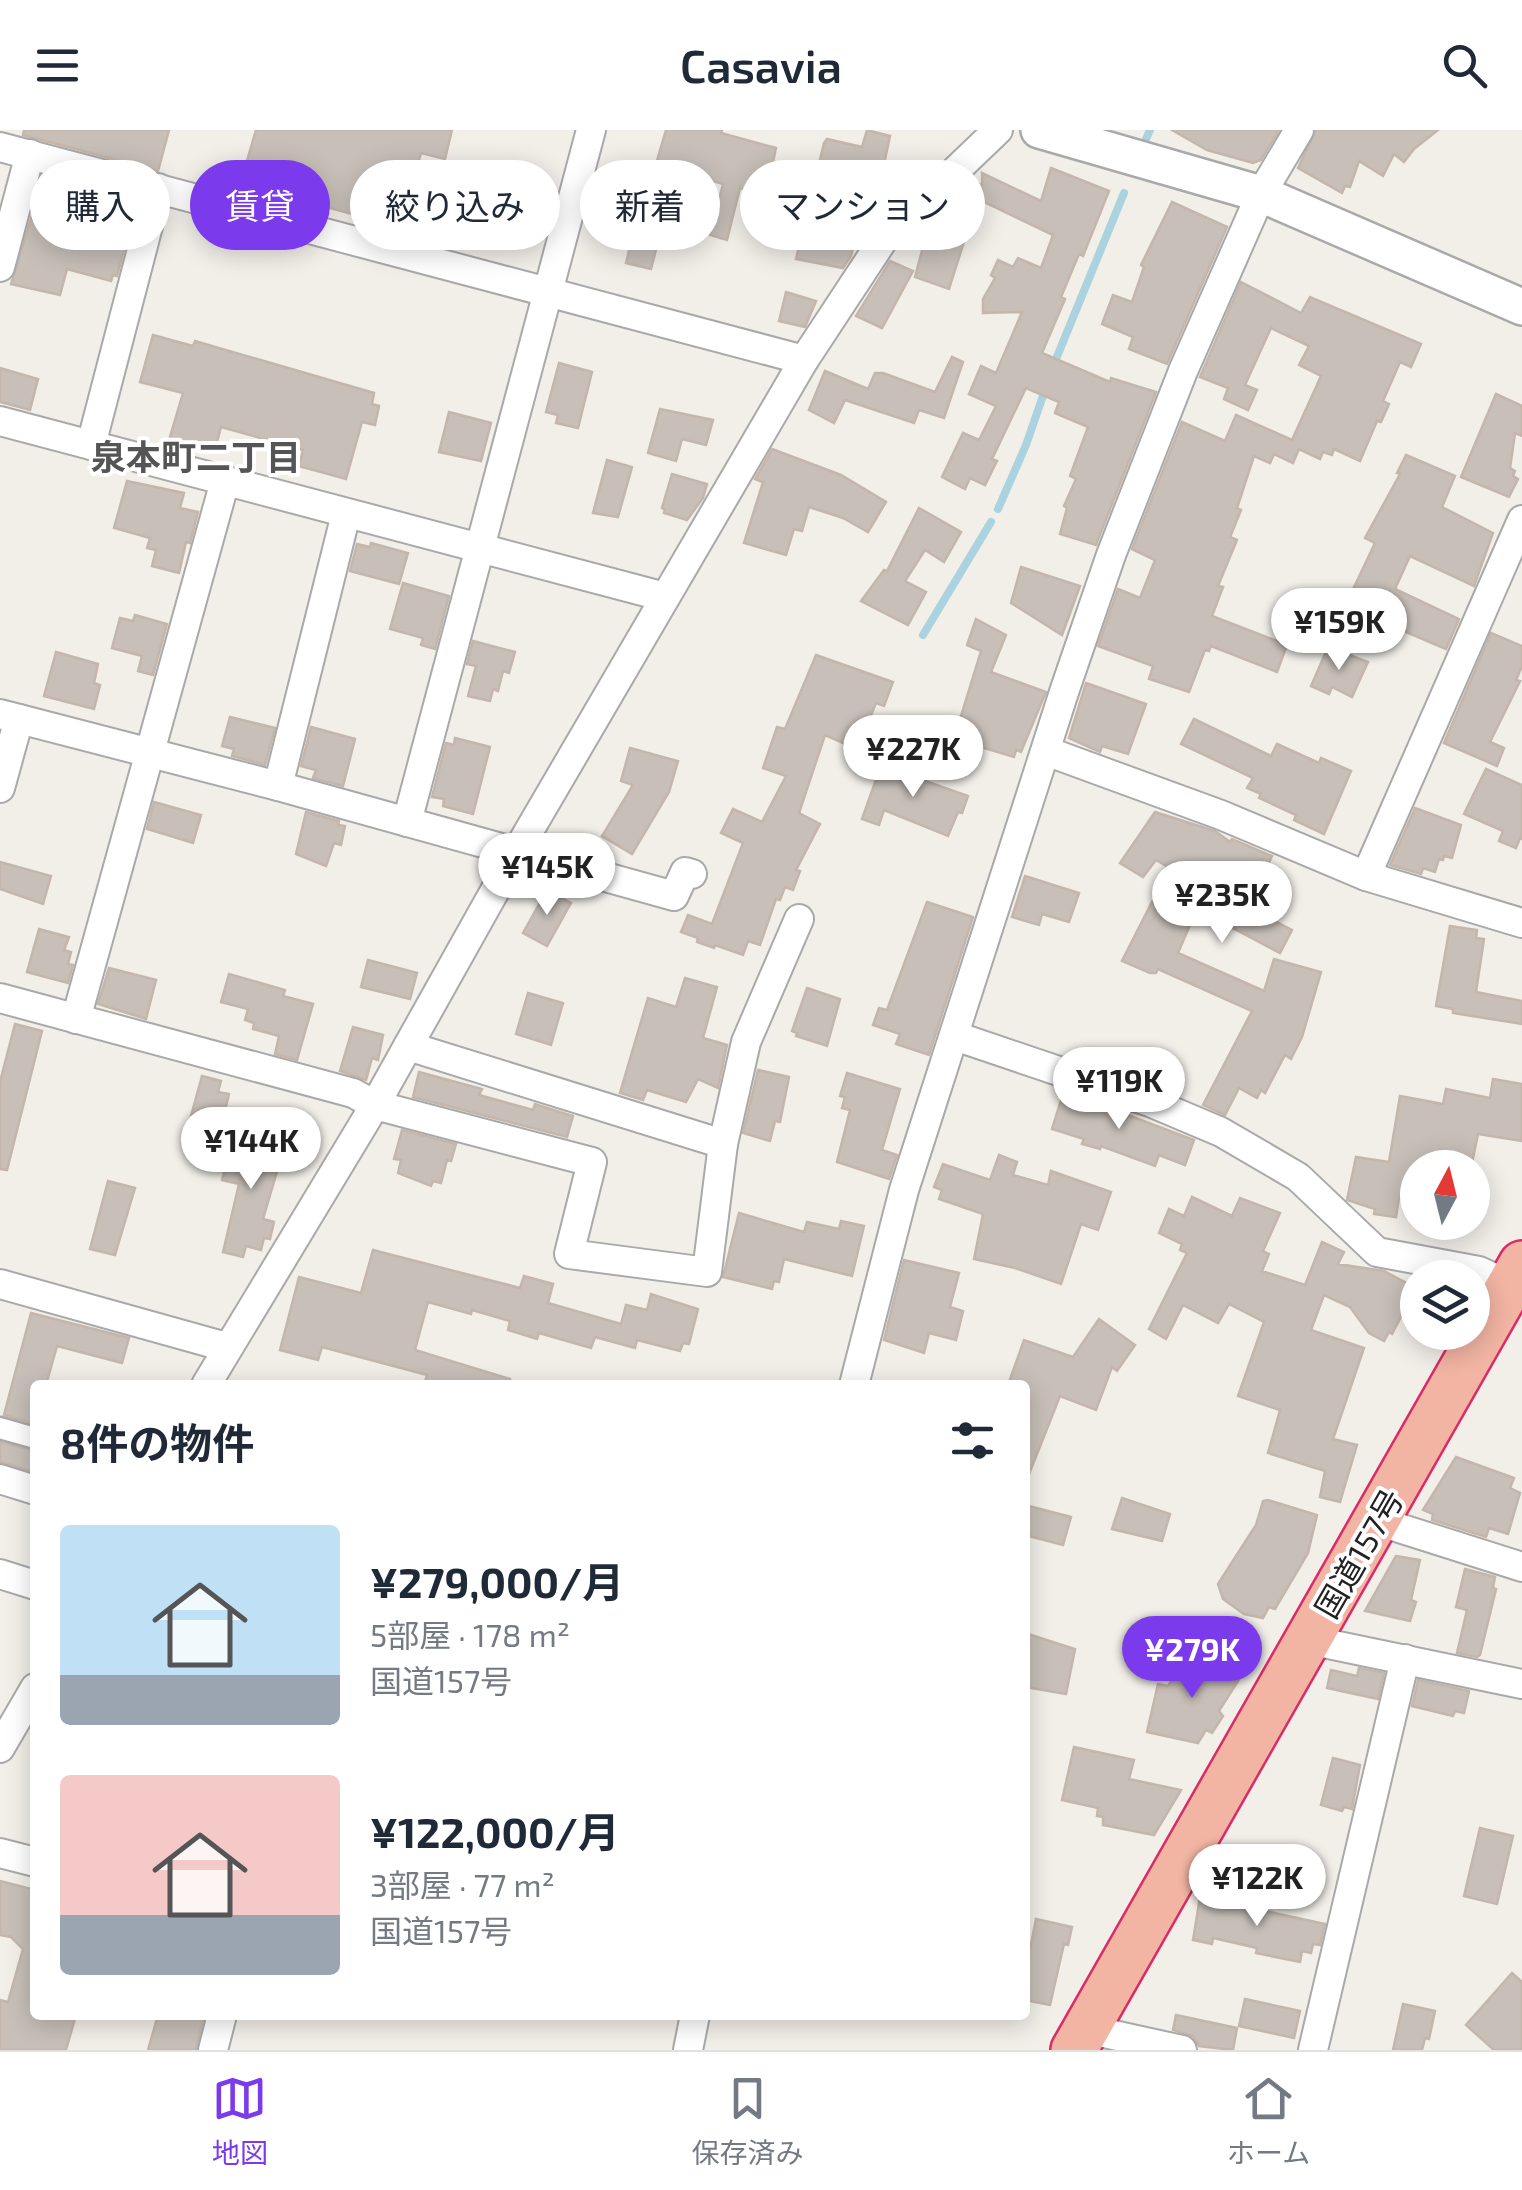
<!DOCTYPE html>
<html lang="ja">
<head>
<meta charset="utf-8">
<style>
	:root { --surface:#fff; --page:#f6f6f7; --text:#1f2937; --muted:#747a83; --line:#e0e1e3; --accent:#7c3aed }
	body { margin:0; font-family:"Exo 2","Noto Sans JP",sans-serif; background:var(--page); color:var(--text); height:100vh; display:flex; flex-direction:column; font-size:38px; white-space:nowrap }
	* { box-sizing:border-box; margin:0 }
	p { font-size:32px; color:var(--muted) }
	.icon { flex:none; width:55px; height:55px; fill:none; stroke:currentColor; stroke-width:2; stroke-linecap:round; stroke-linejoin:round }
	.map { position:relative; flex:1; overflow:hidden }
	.drawer { position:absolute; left:30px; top:1250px; width:1000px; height:640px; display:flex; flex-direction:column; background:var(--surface); border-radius:10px; box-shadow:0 5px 25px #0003 }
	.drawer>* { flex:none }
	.hud { position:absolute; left:30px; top:30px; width:1000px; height:90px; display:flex; gap:20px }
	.needle { width:65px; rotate:7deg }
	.controls { position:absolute; left:1400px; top:1020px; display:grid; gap:20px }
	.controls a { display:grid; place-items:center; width:90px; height:90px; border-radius:50%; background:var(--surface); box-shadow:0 5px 25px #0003; font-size:50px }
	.price { position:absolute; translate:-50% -85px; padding:0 22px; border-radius:35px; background:#fff; color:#222; font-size:32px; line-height:65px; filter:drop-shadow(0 2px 5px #0008) }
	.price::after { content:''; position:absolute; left:50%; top:60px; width:30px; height:22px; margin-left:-15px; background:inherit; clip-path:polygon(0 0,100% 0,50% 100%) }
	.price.active { background:var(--accent); color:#fff }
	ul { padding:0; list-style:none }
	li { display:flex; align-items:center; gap:30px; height:250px; padding:0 30px }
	li span { display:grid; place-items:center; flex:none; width:280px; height:200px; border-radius:10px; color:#555 }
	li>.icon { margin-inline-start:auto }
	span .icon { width:120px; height:120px; fill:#fffc; stroke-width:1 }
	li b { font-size:42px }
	h2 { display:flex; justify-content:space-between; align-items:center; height:120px; padding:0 30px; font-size:42px }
	.chip { padding:0 35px; border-radius:45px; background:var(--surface); box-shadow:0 5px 25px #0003; font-size:35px; line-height:90px }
	.chip.active { background:var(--accent); color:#fff }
	header { display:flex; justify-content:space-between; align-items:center; height:130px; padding:0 30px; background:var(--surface); font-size:45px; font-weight:600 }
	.menu { display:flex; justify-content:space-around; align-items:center; height:140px; border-top:2px solid var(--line); background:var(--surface); font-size:28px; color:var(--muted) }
	.menu a { display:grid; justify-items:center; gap:5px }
	.menu .active { color:var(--accent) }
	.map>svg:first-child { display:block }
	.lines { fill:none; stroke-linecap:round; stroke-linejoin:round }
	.stream { stroke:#aad3df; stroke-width:8 }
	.building { fill:#c7bfb8; stroke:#c4b6ab; stroke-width:2.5 }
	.pedestrian-casing { stroke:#a9a9a9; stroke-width:25 }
	.minor-casing { stroke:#a9a9a9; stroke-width:32 }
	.tertiary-casing { stroke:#a9a9a9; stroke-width:40 }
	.trunk-casing { stroke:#dc2a67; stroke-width:50 }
	.pedestrian { stroke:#fff; stroke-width:20 }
	.minor { stroke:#fff; stroke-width:28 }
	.tertiary { stroke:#fff; stroke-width:35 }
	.trunk { stroke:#f2b4a3; stroke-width:45 }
	.labels { text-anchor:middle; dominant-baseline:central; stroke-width:8; stroke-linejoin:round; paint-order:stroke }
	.street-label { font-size:32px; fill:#222; stroke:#fff }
	.neighbourhood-label { font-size:35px; font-weight:bold; fill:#555; stroke:#fff }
</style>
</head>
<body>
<header><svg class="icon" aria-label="menu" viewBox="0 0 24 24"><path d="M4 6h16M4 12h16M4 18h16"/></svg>Casavia<svg class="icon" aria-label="search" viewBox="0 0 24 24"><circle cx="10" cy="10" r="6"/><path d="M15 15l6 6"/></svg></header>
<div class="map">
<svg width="1522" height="1920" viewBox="0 0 1522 1920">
	<rect width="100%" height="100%" fill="#f2efe9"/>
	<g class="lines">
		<g class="stream">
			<path d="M1143,16L1150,0"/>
			<path d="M1054,234L1124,63"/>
			<path d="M998,379L1026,315L1046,257"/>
			<path d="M923,505L991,392"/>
		</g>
	</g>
	<g class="building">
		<path d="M24,0H169L158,41L23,5Z"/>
		<path d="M256,0H452L445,29L421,23L400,97L282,65L280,71L250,64L256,44L244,41Z"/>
		<path d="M666,0H722L721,3L776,18L766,65L740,58L727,110L710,105L723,54L656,34Z"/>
		<path d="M867,0L890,6L877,67L897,72L873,95L860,92L851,126L843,138L796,129L824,13L827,9L862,17Z"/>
		<path d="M1172,0H1279L1261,30L1253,33L1207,20Z"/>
		<path d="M1316,0H1438L1414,19L1404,32L1394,24L1383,46L1359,31L1350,57L1345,56L1342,63L1298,38Z"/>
		<path d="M1051,38L1109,61L1083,126L1079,124L1061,167L1065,169L1042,223L1110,252L1111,248L1156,262L1096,415L1060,404L1067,378L1064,376L1076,349L1070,346L1088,297L1055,283L1059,272L1026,258L992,329L997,331L985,355L970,348L965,359L942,347L963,303L979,310L996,276L969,264L981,236L996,243L1022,182L983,183V169L995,148L991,145L998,130L1013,137L1018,128L1041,138L1053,105L982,71V43L1041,71Z"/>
		<path d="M970,51L982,55L949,159L915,147L928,98L922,97Z"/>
		<path d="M641,71L667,77L651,139L626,133Z"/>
		<path d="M1172,72L1227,97L1167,234L1129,219L1133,207L1102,194L1113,165L1132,172L1144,137L1141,135Z"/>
		<path d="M34,79L83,93L87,80L131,92L117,146L113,145L111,151L67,139L60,165L11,154Z"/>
		<path d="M890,131L913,141L882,198L856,186Z"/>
		<path d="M1241,152L1301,183L1310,167L1421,214L1411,237L1400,232L1383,271L1389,274L1381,292L1377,291L1360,331L1334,319L1332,325L1323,322L1320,329L1299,319L1293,333L1274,324L1270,333L1254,326L1237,378L1241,380L1230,407L1237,410L1218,456L1223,457L1212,486L1287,515L1277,542L1211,516L1209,521L1205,520L1189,562L1149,549L1153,536L1098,516L1118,459L1140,468L1155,430L1132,419L1182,292L1225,311L1236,285L1292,310L1321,246L1299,235L1309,216L1271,198L1245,255L1257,260L1248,280L1224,269L1228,258L1200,247Z"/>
		<path d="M786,162L816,171L805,197L779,191Z"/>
		<path d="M153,205L193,216L195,211L374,263L372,274L379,276L375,295L362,292L346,349L299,336L303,320L221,297L215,320L170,307L183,263L140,252Z"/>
		<path d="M952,227L963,232L944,288L919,280L914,293L845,270L834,293L809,280L825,241L868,259L875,243H883L935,262Z"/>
		<path d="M559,233L592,242L578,298L556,293L558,285L546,282Z"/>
		<path d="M0,238L38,249L30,280L0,272Z"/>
		<path d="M1496,264L1522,276V306L1515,303L1510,338L1515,341L1513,346L1518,349L1509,367L1461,347Z"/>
		<path d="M660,279L713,290L706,315L682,309L676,331L648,323Z"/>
		<path d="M449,282L491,293L481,331L439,322Z"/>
		<path d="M772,319L841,345L886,372L868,402L843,388L809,377L802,401L794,399L786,425L744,413L763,352L755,349Z"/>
		<path d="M1406,325L1455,346L1442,377L1493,403L1474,456L1410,426L1395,459L1459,489L1446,519L1399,499L1401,494L1348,470L1375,413L1365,408L1400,344L1397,343Z"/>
		<path d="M607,330L632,337L618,387L593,383Z"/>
		<path d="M672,344L707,354L703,368L687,390L664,383L665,380L662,378Z"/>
		<path d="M127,351L184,363L180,378L198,382L190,413L186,412L179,443L152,436L156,420L147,418L150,408L114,398Z"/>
		<path d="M919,378L961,402L944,432L925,420L905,451L926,462L908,495L861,471L884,440L887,441Z"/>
		<path d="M371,413L408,423L399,454L350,441L357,414L370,417Z"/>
		<path d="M1021,437L1080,456L1062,505L1011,473Z"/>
		<path d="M403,453L449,466L435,519L421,515L423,508L390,499Z"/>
		<path d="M135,485L167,494L153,545L138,541L142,526L112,518L120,488L133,491Z"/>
		<path d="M976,489L1006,505L991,542L1046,562L1021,622L1016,620L1014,627L954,609L981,521L967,515Z"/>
		<path d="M1491,503L1522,516V536L1516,550L1520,551L1490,612L1504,618L1497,636L1444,613Z"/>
		<path d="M473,511L515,522L509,543L503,541L498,561L493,559L490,571L468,566L476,536L467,534Z"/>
		<path d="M1328,517L1368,532L1352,567L1332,557L1329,564L1311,556Z"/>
		<path d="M56,522L98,534L94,553L100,555L94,579L44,566Z"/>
		<path d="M816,525L893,552L884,576L876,573L857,619L825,605L799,683L820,694L796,740L800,741L793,760L785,757L780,770L776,769L760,815L748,811L743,825L715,815L714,818L697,812L698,808L681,802L688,785L712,794L743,713L721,703L733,679L762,692L786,646L763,638L777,597L785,599Z"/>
		<path d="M1086,553L1146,574L1128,624L1102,616L1100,622L1069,608Z"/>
		<path d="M230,587L275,598L265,635L232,626L234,619L222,616Z"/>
		<path d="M1194,589L1271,626L1277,614L1319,633L1321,628L1351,641L1324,704L1294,690L1296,685L1259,668L1261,664L1247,658L1253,648L1181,614Z"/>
		<path d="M311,597L355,609L343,656L313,648L316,640L301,636Z"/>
		<path d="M455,608L490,617L473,684L443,676L444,669L432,667L446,613L454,615Z"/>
		<path d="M630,618L678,631L669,662L632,724L602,706L633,655L621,651Z"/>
		<path d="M884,627L900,632L897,641L968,666L962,683L958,682L948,706L884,680L879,695L862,689Z"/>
		<path d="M1486,639L1522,655V709L1520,708L1516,718L1499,711L1503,701L1464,684Z"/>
		<path d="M154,672L201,685L193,713L147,699Z"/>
		<path d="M1415,678L1461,695L1452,728L1444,726L1443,730L1439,729L1435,742L1423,738L1421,744L1390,735Z"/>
		<path d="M306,682L339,691L338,695L345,696L341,715L334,713L326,736L296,724Z"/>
		<path d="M1155,682L1215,701L1230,712L1232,709L1272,726L1249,778L1292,800L1280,823L1208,785L1205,788L1196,781L1178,823L1264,861L1274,829L1321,842L1302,907L1291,929L1285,925L1265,963L1261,960L1257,968L1239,958L1225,985L1203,975L1252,881L1158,839L1156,843H1150L1122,831L1152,772L1165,778L1188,749L1156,730L1143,747L1120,733Z"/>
		<path d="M0,732L51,746L43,774L0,759Z"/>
		<path d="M1025,746L1079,763L1069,792L1042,784L1039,795L1012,787Z"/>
		<path d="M547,760L571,773L547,816L523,803Z"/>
		<path d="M927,772L973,787L929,925L896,914L900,904L873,895L879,878L887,880Z"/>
		<path d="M1450,796L1477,800L1476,808L1484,809L1476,862L1522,871V894L1453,883V879L1436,876Z"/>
		<path d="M39,799L69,807L64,820L71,822L68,834L73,835L68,853L27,842Z"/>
		<path d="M368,830L417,843L410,869L361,857Z"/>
		<path d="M109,838L156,850L146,889L98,874Z"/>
		<path d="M229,844L285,860L283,866L313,874L297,930L275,924L279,906L253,899L254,893L245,890L248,879L221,872Z"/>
		<path d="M685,848L717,857L703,908L727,915L718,958L698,949L686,972L647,960L643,970L620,963L648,868L676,877Z"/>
		<path d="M807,858L840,869L827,916L796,906L797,903L792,901Z"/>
		<path d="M528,863L563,873L551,915L516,904Z"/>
		<path d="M15,894L42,901L7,1040L0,1039V952Z"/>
		<path d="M353,897L383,905L378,930L372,928L366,950L340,941Z"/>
		<path d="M758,940L789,947L780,992L775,991L770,1011L743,1003Z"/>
		<path d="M419,942L482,959L479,965L533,980L535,974L573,986L567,1007L413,967Z"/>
		<path d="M847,943L900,959L882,1020L897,1025L889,1049L837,1032L850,980L842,978L845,967L840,966Z"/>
		<path d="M202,946L221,951L218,962L229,964L216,1017L185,1008Z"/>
		<path d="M1493,949L1522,954V1011L1478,1004L1471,1038H1418V1071L1399,1068L1396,1087L1374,1084L1375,1079L1347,1070L1356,1027L1389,1032L1400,966L1443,974L1446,959L1490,968Z"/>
		<path d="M1064,961L1194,1010L1185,1035L1159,1025L1155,1036L1101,1016L1100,1019L1082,1014L1084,1009L1052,999Z"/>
		<path d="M402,1000L456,1014L451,1031L447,1030L441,1053L433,1051L431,1056L398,1043L401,1030L394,1029Z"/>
		<path d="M234,1005L284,1018L263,1089L274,1092L270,1109L264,1108L261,1120L246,1116L243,1127L223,1122L239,1054L222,1050Z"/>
		<path d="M999,1025L1017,1032L1013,1045L1048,1055L1051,1041L1111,1062L1098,1100L1081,1094L1061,1154L1015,1138L974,1129L983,1084L939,1069L942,1060L934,1057L943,1034L990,1050Z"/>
		<path d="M108,1051L135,1058L115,1125L90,1119Z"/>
		<path d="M1192,1067L1232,1086L1240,1068L1280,1083L1263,1121L1269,1124L1262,1141L1305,1155L1322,1112L1344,1122L1338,1134L1384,1141L1416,1158L1392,1204L1389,1202L1384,1211L1369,1203L1350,1177L1324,1165L1311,1200L1364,1218L1333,1309L1357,1315L1340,1372L1320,1367L1325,1341L1268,1323L1280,1280L1238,1266L1264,1192L1229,1174L1218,1193L1183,1175L1166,1209L1149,1199L1187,1123L1180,1120L1182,1114L1159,1103L1169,1079L1184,1086Z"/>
		<path d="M739,1083L804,1102L807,1092L839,1099L841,1091L864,1096L852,1146L784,1129L779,1152L774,1151L772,1159L723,1147Z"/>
		<path d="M373,1120L520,1158L524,1146L553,1154L548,1173L621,1194L626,1175L647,1180L651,1164L698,1179L689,1214L683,1213L680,1221L637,1210L635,1218L595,1207L591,1218L539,1203L537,1209L508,1200L510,1191L472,1180L471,1184L428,1172L415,1220L510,1249L509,1255H424L427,1245L322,1217L318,1230L280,1220L299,1147L361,1163Z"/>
		<path d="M904,1130L959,1143L950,1177L963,1181L956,1210L929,1203L924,1223L884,1210Z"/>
		<path d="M31,1183L129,1208L122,1233L57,1216L46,1255H35V1294L4,1285Z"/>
		<path d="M1099,1189L1135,1215L1117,1241L1112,1237L1096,1280L1060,1266L1025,1354V1255H1008L1024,1210L1073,1227Z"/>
		<path d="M0,1312L35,1321V1342L0,1332Z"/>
		<path d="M1456,1327L1514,1348L1510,1358L1520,1363L1508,1404L1489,1398L1486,1407L1432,1390L1433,1384L1423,1380Z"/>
		<path d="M1122,1368L1170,1384L1162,1411L1112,1399Z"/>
		<path d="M1268,1370L1317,1385L1308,1423L1275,1479L1269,1477L1263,1488L1244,1484L1223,1469L1218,1454L1256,1395L1263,1371Z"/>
		<path d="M1025,1375L1071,1387L1063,1415L1025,1405Z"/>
		<path d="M1396,1426L1420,1430L1411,1470L1416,1472L1410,1491L1365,1481Z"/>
		<path d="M1465,1439L1495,1447L1493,1458L1496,1459L1480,1525L1477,1527L1457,1523L1467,1480L1456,1477Z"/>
		<path d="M1025,1503L1075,1519L1066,1564L1025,1557Z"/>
		<path d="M1186,1529L1243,1543L1219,1581L1223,1586L1212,1603L1206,1600L1198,1613L1147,1602L1158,1554L1168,1556Z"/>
		<path d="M1359,1538L1384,1543L1378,1569L1327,1558L1331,1540L1357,1546Z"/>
		<path d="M1418,1550L1469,1561L1464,1583L1455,1581L1453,1586L1412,1576Z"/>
		<path d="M1074,1617L1134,1630L1129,1649L1181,1660L1154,1705L1103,1695V1687L1097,1686L1098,1678L1062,1670Z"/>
		<path d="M1333,1628L1360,1635L1352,1679L1344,1677L1342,1681L1321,1675Z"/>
		<path d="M1480,1698L1513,1706L1497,1774L1464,1766Z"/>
		<path d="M0,1751L35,1760V1885H76L66,1920H0V1870L8,1872L23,1819L11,1807L0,1805Z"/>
		<path d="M1200,1767L1325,1794L1320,1815L1313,1814L1311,1823L1302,1821L1300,1832L1256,1823L1257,1818L1213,1808L1212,1814L1193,1810Z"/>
		<path d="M1036,1789L1072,1797L1068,1815L1064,1814L1050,1875L1025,1870V1845Z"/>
		<path d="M1512,1843L1522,1852V1920H1494L1466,1895Z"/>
		<path d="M1245,1869L1300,1881L1294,1908L1239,1896Z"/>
		<path d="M1403,1874L1435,1881L1429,1909L1425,1908L1422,1920H1393Z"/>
		<path d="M158,1885H204L196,1920H148Z"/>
		<path d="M1176,1885L1237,1898L1233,1920L1199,1916L1193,1906L1173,1900Z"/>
	</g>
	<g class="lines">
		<g class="pedestrian-casing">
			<path id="pedestrian" d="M0,1298L35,1308"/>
		</g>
		<g class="minor-casing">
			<g id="minor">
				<path d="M0,17L804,230"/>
				<path d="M0,137L30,24"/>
				<path d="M0,291L665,467"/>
				<path d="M91,315L158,58"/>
				<path d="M0,584L278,656L674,766L685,742L692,744"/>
				<path d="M1046,621L1221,685L1366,746L1522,793"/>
				<path d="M278,656L346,384"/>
				<path d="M0,658L19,589"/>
				<path d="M407,692L591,0"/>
				<path d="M1366,746L1522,390"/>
				<path d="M0,868L353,963L375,975L592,1032L569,1124L707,1142L723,1014L746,912L799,789"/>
				<path d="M76,889L225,351"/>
				<path d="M955,906L1150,972L1221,1002L1298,1047L1377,1122L1479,1141L1510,1155"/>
				<path d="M408,916L723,1014"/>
				<path d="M0,1154L226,1217"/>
				<path d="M206,1255L375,975L516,723L804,230L883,110L998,0"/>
				<path d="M854,1255L904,1060L1064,562L1111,425L1183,241L1261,64L1299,0"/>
				<path d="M0,1349L35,1360"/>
				<path d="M1377,1391L1522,1437"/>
				<path d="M0,1444L35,1455"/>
				<path d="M1309,1510L1522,1554"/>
				<path d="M0,1618L35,1558"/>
				<path d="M0,1723L35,1732"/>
				<path d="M1086,1899L1182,1920"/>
				<path d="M213,1920L222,1885"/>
				<path d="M688,1920L695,1885"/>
				<path d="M1313,1920L1405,1529"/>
			</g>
		</g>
		<g class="tertiary-casing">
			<path id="tertiary" d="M1039,0L1261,64L1522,177"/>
		</g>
		<g class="trunk-casing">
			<path id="trunk" d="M1074,1920L1522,1134"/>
		</g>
		<use href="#pedestrian" class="pedestrian"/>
		<use href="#minor" class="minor"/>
		<use href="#tertiary" class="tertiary"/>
		<use href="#trunk" class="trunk"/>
	</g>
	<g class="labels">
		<g class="street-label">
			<text transform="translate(1358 1423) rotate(-60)">国道157号</text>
		</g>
		<g class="neighbourhood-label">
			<text x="196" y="326">泉本町二丁目</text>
		</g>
	</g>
</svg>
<div class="controls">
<a><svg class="needle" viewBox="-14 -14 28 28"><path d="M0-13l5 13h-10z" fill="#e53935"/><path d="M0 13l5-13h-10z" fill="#747a83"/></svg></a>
<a><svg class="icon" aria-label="layers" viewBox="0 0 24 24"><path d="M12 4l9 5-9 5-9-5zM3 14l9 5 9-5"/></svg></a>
</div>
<b class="price" style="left:1339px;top:543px">¥159K</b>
<b class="price" style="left:913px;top:670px">¥227K</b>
<b class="price" style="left:547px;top:788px">¥145K</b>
<b class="price" style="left:1222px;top:816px">¥235K</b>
<b class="price" style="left:1119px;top:1002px">¥119K</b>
<b class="price" style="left:251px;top:1062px">¥144K</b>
<b class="price active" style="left:1192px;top:1571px">¥279K</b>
<b class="price" style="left:1257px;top:1799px">¥122K</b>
<div class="hud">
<a class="chip">購入</a>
<a class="chip active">賃貸</a>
<a class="chip">絞り込み</a>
<a class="chip">新着</a>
<a class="chip">マンション</a>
</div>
<section class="drawer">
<h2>8件の物件<svg class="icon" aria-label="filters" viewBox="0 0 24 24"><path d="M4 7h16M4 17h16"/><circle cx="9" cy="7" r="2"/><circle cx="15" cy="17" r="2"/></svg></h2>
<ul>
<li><span style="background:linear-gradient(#bfe0f5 75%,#9aa5b1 0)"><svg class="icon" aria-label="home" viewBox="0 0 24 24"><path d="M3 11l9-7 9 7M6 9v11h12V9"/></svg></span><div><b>¥279,000/月</b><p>5部屋 · 178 m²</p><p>国道157号</p></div></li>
<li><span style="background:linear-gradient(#f6c9c9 70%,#9aa5b1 0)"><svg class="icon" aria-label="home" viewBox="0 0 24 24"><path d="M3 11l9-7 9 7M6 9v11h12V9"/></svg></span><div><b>¥122,000/月</b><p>3部屋 · 77 m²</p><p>国道157号</p></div></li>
</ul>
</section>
</div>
<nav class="menu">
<a class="active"><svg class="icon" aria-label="map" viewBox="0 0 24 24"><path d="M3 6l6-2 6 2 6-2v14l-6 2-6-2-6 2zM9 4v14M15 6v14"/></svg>地図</a>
<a><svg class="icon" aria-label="saved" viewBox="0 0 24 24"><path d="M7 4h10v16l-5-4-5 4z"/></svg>保存済み</a>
<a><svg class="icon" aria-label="home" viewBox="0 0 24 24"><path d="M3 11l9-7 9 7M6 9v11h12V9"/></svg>ホーム</a>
</nav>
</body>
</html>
